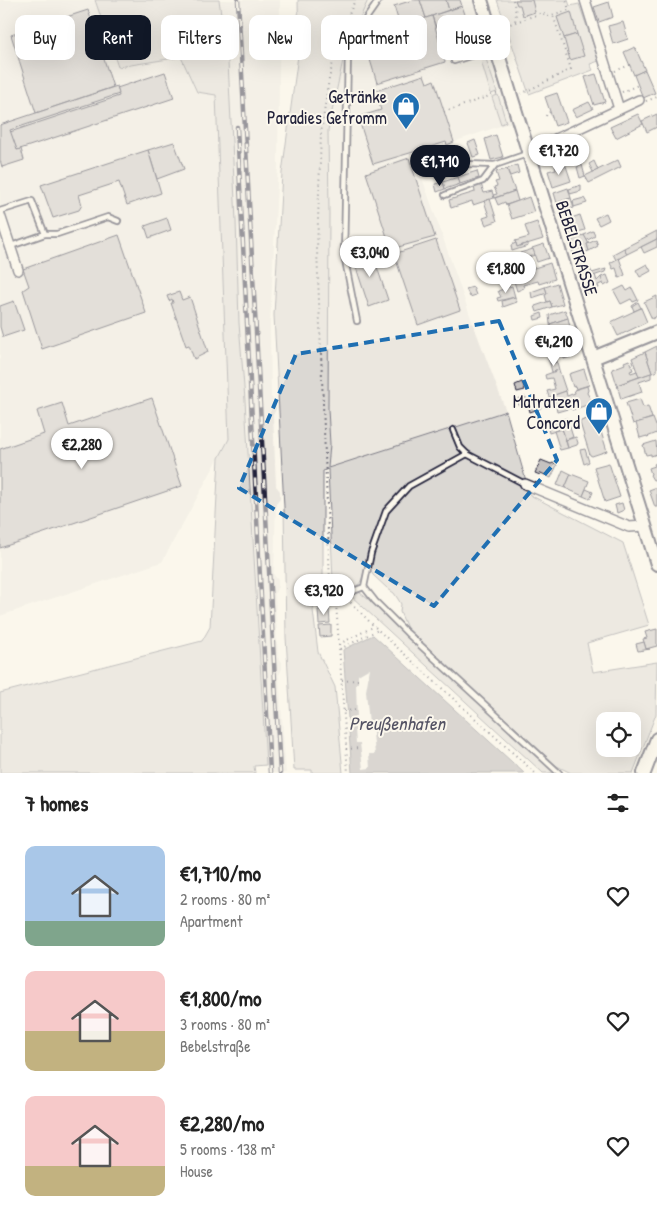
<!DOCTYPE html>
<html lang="en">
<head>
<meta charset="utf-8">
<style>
	:root { --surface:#fff; --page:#f2f2f2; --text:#222; --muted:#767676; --accent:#111827 }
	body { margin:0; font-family:"Patrick Hand",sans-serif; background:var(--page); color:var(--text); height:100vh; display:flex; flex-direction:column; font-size:19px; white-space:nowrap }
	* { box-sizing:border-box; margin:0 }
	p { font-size:16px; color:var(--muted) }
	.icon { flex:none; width:28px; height:28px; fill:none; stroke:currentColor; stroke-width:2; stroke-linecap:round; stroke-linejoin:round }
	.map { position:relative; height:773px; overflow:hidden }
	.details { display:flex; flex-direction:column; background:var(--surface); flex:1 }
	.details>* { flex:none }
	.guide { position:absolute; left:15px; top:15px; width:628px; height:45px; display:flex; gap:10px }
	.buttons { position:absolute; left:596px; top:712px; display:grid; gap:10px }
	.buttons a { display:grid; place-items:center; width:45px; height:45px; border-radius:10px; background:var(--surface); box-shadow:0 5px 20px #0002; font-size:25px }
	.price { position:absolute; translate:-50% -42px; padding:0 11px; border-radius:18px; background:#fff; color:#222; font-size:16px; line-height:32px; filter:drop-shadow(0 1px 2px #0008) }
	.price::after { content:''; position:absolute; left:50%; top:30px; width:15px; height:11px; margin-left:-8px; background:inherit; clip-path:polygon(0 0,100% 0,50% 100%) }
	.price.current { background:var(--accent); color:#fff }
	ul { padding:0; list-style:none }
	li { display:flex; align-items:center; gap:15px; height:125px; padding:0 25px }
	li span { display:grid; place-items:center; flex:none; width:140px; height:100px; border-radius:10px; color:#555 }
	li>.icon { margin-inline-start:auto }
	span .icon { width:60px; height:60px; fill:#fffc; stroke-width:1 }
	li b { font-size:21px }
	h2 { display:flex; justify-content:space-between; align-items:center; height:60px; padding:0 25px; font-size:21px }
	.chip { padding:0 18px; border-radius:10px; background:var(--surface); box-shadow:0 5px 20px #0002; font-size:18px; line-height:45px }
	.chip.current { background:var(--accent); color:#fff }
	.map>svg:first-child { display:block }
	.built { fill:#ebe7df }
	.green { fill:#dbd8d3; stroke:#7e7d87; fill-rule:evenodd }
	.water { fill:#b1aeb0; stroke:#787681 }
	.pier { fill:#fbf7ec }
	.building { fill:#c6c2c0; stroke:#22223b }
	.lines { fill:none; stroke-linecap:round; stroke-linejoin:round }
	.lane-casing { stroke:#22223b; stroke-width:8 }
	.street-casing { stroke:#22223b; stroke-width:12 }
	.secondary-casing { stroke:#22223b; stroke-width:16 }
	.path { stroke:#22223b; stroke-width:2; stroke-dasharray:1 4; stroke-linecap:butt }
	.lane { stroke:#fbf7ec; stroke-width:4.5 }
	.street { stroke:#fbf7ec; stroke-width:9 }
	.secondary { stroke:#fbf7ec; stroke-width:12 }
	.rail-casing { stroke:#22223b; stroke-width:4.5 }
	.rail { stroke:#fbf7ec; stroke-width:2.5; stroke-dasharray:8; stroke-linecap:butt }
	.marked { fill:none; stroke:#1f6fb2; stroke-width:4; stroke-dasharray:10 6; stroke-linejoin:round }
	.labels { text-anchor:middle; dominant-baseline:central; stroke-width:4; stroke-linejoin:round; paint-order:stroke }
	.poi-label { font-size:18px; fill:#22223b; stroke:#fbf7ec; text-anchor:end }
	.street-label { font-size:18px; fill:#22223b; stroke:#fbf7ec }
	.water-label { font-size:19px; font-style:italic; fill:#545364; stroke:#fbf7ec }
</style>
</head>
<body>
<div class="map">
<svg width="657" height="773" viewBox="0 0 657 773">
	<rect width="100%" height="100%" fill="#fbf7ec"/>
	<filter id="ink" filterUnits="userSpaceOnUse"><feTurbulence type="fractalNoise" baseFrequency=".02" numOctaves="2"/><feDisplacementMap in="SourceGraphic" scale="10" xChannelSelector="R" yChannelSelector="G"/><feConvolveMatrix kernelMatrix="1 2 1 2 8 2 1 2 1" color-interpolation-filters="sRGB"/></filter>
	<g filter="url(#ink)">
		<g class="built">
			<path d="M0,0H95L118,67L181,57L197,91L216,95L229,439L162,562L0,616Z"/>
			<path d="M219,0H280L278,164L270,325L271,397L276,402V409L273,415L276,486L280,491V499L276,504L274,575L278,580V587L275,593L278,656L282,662V669L279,675L286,773H267L247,417L239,323L228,62Z"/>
			<path d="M368,0H474L512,122L459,140L419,169L472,321L506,411L328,469L330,444L328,409L329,214L328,130L345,51Z"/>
		</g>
		<g class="green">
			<path d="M95,0H219L228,62L236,221L239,323L245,400L266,765L254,766L255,773H0V693L202,641L210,627L219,458L229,439L216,95L197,92L181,57L118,67Z"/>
			<path d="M298,0H368L345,51L328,130L329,214L328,409L330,444L328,468L506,411L530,495L623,543L649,625L587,643L593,672L657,662L656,714L633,773H571L557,766L407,628L400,612L401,604L398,599L394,593L388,589L373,575L367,562C361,576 365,587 345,590L333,580L328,469L323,471V578L313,610L318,652L335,687L343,773H312V770H294L286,637L284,507L274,315L282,173L299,48ZM605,721H632V749H605Z"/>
			<path d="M497,0H568L570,6L579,4L599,61L590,64L593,70L529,94Z"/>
			<path d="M486,59L497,92L491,94L481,61Z"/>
			<path d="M498,95L506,122L501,124L492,97Z"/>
			<path d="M359,592L374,604L388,619L556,773H543L350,595Z"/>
		</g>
		<path class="water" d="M373,635L524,773H352L343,650Z"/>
		<path class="pier" d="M370,668L366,691L369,724H372L375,754H369L370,768L363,769L360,743H356L354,716H357L356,683H358V675Z"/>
		<g class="building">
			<path d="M413,0H420L426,18L400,26L394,6Z"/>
			<path d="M420,0H446L449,10L426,18Z"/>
			<path d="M446,0H460L462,6L449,10Z"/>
			<path d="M515,0H532L535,12L523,16L520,5H517Z"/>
			<path d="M609,2L613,17L599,22L594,7Z"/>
			<path d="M462,6L466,17L436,27L432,16Z"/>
			<path d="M88,10L113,87L36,113L11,35Z"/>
			<path d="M571,12L577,34L564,38L557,17Z"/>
			<path d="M432,16L445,62L377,83L365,43L393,35L392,29Z"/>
			<path d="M623,22L628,39L613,44L608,26Z"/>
			<path d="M577,34L584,56L570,60L564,38Z"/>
			<path d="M635,47L645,70L634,75L624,52Z"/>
			<path d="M645,70L655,93L643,98L634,75Z"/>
			<path d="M165,72L174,98L17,150L10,132L119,96L117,88Z"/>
			<path d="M596,74L605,102L594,105L585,77Z"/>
			<path d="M424,75L427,83L434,80L454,142L447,145L446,142L427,148L428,152L421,154L420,150L373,164L358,117L381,110L375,91Z"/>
			<path d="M117,86L119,94L10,130L17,150L21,149L24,160L2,167L0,160V125Z"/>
			<path d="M557,93L567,122L555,126L545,97Z"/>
			<path d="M589,102L593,109L576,117L572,110Z"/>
			<path d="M638,114L643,124L616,138L610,127Z"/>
			<path d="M657,114V127L647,132L642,121Z"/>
			<path d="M496,135L503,157L491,160L485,139Z"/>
			<path d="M475,140L480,155L473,157L468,143Z"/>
			<path d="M174,142L184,169L157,179L148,150Z"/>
			<path d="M148,150L161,193L127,205L119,182L79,195L82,205L79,210L53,218L41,185Z"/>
			<path d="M409,158L435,237L391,249L366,173Z"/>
			<path d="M618,160L621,167L589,183L585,176Z"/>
			<path d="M594,161L598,170L593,172L589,164Z"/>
			<path d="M561,164L562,167L566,166L571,181L553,187L548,171L556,169L555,166Z"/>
			<path d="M517,165L519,173L510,176L507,169Z"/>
			<path d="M582,165L585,176L580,178L577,167Z"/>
			<path d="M507,169L515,191L494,198L493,195L497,194L494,187L497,186L495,182L499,181L496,172Z"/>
			<path d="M477,171L479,178L460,184L458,177Z"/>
			<path d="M458,177L460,184L445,189L443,182Z"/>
			<path d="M443,182L445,189L437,192L435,184Z"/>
			<path d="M481,184L484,193L492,191L494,198L473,205L472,201L451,208L449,200L475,192L474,186Z"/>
			<path d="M581,185V191L570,194L569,189Z"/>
			<path d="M568,188L571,198L557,203L554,193Z"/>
			<path d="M515,191L518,201L506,205L505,202L498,205L495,198Z"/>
			<path d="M529,197L534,212L512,219L507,205Z"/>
			<path d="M571,198L574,208L560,212L557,203Z"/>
			<path d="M584,198L587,203L574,207L573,201Z"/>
			<path d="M490,199L497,221L486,225L483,218L489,216L484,201Z"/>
			<path d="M606,213L609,220L599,225L595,218Z"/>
			<path d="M580,215L585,230L568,235L563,221Z"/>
			<path d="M167,218L171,230L149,238L145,226Z"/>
			<path d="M537,222L543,239L517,247L515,241L529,237L525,226Z"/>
			<path d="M593,231L595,236L586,241L584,235Z"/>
			<path d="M657,231V239L627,254L624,248Z"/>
			<path d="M119,235L146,313L42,349L23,290L29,286L23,269Z"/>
			<path d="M584,235L589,244H587L589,251L574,256L569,241Z"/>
			<path d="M657,239V247L644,253L641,247Z"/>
			<path d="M436,240L460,310L418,325L394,254Z"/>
			<path d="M596,240L598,246L589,251L587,244Z"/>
			<path d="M516,243L517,247L528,243V246L512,251L511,245Z"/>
			<path d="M544,244L549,258L537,262L532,248Z"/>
			<path d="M624,248L627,254L616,260L613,254Z"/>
			<path d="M371,249L388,300L369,307L352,255Z"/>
			<path d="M533,249L535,255L522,259L520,253Z"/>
			<path d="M619,258L625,275L619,278L616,268L613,269L610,263Z"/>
			<path d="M521,260L524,268L514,271L511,263Z"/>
			<path d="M550,263L555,279L539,284L538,281L523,285L524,288L517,291L512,275Z"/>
			<path d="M647,264L651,271L640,277L636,270Z"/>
			<path d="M509,267L511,273L500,277L498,270Z"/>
			<path d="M590,268L593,276L582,280L579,271Z"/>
			<path d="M606,269L605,272L593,276L592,273Z"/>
			<path d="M512,275L515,282L507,283L505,277Z"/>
			<path d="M595,275L597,281L601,277L603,283L598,285L599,288L587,294L582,280Z"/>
			<path d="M607,275L610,283L604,286L601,277Z"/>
			<path d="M557,283L563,304L552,307L550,301L547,302L545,295L547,294L545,287Z"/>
			<path d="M512,286L515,297L498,301L497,298L501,297L498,291Z"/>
			<path d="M624,286L627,291L632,288L638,300L633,302L631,299L621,304L614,291Z"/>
			<path d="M473,287L476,295L470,297L466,289Z"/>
			<path d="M545,287L547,293L532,298L531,292Z"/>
			<path d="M179,292L182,300L190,297L208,352L194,359L189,345L186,346L171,303H173L172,299L169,301L167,296Z"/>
			<path d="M657,296V316L652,319L644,302Z"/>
			<path d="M515,297L517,302L503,307L502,301Z"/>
			<path d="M14,301L24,330L3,337L0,327V306Z"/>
			<path d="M550,301L552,307L537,312L535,306Z"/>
			<path d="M638,302L641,308L634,311L632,306Z"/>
			<path d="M641,308L647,322L618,336L611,322Z"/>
			<path d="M565,310L568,318L550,324L549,315Z"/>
			<path d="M542,313L543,318L535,320L534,316Z"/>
			<path d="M568,318L570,327L554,332L553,328L551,329L550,324Z"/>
			<path d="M547,333L549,338L541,340L540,335Z"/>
			<path d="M574,338L579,354L564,359L560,343Z"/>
			<path d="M560,343L562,349L546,354L544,348Z"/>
			<path d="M657,346V371L652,373L645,352Z"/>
			<path d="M645,352L652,373L639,377L632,358Z"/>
			<path d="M552,355L557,362L550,364L547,357Z"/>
			<path d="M629,360L633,370L630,371L631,373L637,371L639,377L617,385L612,369L625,364L624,362Z"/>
			<path d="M557,362L559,370L552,372L550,364Z"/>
			<path d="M584,369L589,385L576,389L575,386L573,387L569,374Z"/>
			<path d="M559,370L566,391L549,397L547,391L555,389L552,378L546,379L545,375Z"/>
			<path d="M651,373V378L639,382L642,392L621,399L617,385Z"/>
			<path d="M522,382L525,390L517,392L515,385Z"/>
			<path d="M587,386L588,390L587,393L593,403L572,410L571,408L557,412L555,401L553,400L552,396L566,391L567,396L575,393L574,390Z"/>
			<path d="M525,397L529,404L520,407L518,399Z"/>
			<path d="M152,398L182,486L0,548V449L44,434L37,411L62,403L69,426Z"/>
			<path d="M640,399L643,407L648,406L652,418L633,424L626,403Z"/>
			<path d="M539,401L541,408L530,412L528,404Z"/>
			<path d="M596,416L607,451L592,456L590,455L580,423L581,421Z"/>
			<path d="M567,418L573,437L566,440L559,420Z"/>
			<path d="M653,418L656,426H657V433L647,437V436L640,438L636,423Z"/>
			<path d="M559,420L562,429L549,433L547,424Z"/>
			<path d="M562,429L568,448L560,450L554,431Z"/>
			<path d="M576,437L578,443L577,445L568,448L566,440Z"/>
			<path d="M656,441L657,454L651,456V454L646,455L643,445Z"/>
			<path d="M585,449L589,462L584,464L580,450Z"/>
			<path d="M541,460L551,464L553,463L557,465L551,478L541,473L540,475L535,473Z"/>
			<path d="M609,463L620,497L605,502L594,467Z"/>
			<path d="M657,463V479L653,480L650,475L651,474L649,468L655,466L654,464Z"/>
			<path d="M563,470L571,474L565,488L557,485Z"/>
			<path d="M571,474L589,481L583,496L565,488Z"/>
			<path d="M657,487V507H655L649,490Z"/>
			<path d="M586,489L593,492L590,499L583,496Z"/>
			<path d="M622,503L624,510L617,513L615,505Z"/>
			<path d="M329,596V607L318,608L317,597Z"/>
			<path d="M329,609L330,623L319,624L318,610Z"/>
			<path d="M331,625V636L320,637L319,626Z"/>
			<path d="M657,629V646L646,649L643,639L647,638L645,632Z"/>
			<path d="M644,642L646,649H650L638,651L636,644Z"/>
		</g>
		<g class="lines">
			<g class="lane-casing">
				<g id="lane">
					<path d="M454,61L495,48"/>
					<path d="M432,166L455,159L466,164L495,165"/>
					<path d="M445,195L483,181L495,165L527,154"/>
					<path d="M0,211L32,201L45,234L11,246"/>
					<path d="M45,234H57L108,217L118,221"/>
					<path d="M357,321L344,255L348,53L365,20L379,0"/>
					<path d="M453,430L460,447L467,454"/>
					<path d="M364,587L375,601L407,633L559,773"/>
					<path d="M343,595L364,587L371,553L386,511L409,486L467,454L525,484"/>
				</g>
			</g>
			<g class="street-casing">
				<g id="street">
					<path d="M585,0L619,109"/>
					<path d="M528,152L639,100"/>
					<path d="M0,215L18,270"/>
					<path d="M525,484L629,527L645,526"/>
				</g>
			</g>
			<g class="secondary-casing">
				<g id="secondary">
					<path d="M481,0L657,564"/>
					<path d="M593,358L657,332"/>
					<path d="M644,773L657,739"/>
				</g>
			</g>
			<g class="path">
				<path d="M513,0L516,13L515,22"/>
				<path d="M501,27L542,13L548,16L569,10L566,0"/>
				<path d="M439,39L444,37L441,25"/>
				<path d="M615,71L630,65"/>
				<path d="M622,92L638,85"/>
				<path d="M521,94L571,69L553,15"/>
				<path d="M646,101L657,97"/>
				<path d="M444,112L498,93"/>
				<path d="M546,116L547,113L550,112"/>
				<path d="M335,589L348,773"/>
				<path d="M338,591L330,583L317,250L321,133L329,79L338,41L355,0"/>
				<path d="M347,599L378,630L535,773"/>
				<path d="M339,644L375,626"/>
				<path d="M340,649L378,630"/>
				<path d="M342,681L358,680"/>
				<path d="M344,711L357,710"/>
				<path d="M346,749L360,748"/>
			</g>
			<use href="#lane" class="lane"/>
			<use href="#street" class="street"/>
			<use href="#secondary" class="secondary"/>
			<g class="rail-casing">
				<g id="rail">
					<path d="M238,0L280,773"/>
					<path d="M237,127L270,773"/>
				</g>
			</g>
			<use href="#rail" class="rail"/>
		</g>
	</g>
	<path d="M0 0H657V773H0ZM499,321L557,460L434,606L239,488L296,354Z" fill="#fbf7ec" fill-opacity=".55" fill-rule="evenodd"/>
	<path class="marked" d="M499,321L557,460L434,606L239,488L296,354Z"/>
	<defs>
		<g id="shop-pin" transform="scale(1.4375)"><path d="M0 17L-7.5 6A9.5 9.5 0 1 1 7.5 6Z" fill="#1f6fb2" stroke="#fbf7ec"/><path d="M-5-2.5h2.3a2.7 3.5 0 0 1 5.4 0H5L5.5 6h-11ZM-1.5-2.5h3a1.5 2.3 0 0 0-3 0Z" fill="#fff"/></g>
	</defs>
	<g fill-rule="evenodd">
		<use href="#shop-pin" x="406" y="106"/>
		<use href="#shop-pin" x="599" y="411"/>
	</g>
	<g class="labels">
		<g class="poi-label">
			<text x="387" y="96">Getränke<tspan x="387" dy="21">Paradies Gefromm</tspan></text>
			<text x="580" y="401">Matratzen<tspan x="580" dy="21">Concord</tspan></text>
		</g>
		<g class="street-label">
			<text transform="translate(577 248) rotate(72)">BEBELSTRASSE</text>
		</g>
		<g class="water-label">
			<text x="397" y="723">Preußenhafen</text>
		</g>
	</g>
</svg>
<div class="buttons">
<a><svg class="icon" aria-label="locate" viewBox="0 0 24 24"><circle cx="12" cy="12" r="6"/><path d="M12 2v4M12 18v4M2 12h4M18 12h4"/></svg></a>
</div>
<b class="price" style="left:559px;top:176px">€1,720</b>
<b class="price current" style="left:440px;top:187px">€1,710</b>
<b class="price" style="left:370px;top:278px">€3,040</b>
<b class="price" style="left:506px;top:294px">€1,800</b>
<b class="price" style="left:554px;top:367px">€4,210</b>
<b class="price" style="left:82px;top:470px">€2,280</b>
<b class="price" style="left:324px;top:616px">€3,920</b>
<div class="guide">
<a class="chip">Buy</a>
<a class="chip current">Rent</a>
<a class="chip">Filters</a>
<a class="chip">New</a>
<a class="chip">Apartment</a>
<a class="chip">House</a>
</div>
</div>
<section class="details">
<h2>7 homes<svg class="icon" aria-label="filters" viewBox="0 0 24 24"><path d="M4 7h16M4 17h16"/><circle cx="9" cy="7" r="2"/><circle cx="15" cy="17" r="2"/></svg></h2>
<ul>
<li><span style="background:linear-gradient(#a9c7e8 75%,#7fa58c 0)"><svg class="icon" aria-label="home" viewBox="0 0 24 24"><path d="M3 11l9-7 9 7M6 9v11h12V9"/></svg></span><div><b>€1,710/mo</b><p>2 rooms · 80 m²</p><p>Apartment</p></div><svg class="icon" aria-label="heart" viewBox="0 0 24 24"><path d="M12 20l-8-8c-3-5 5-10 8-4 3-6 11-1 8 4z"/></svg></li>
<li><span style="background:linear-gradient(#f6c9c9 60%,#c2b280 0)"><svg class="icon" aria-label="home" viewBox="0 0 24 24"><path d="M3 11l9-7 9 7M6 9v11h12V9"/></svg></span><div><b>€1,800/mo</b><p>3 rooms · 80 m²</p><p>Bebelstraße</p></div><svg class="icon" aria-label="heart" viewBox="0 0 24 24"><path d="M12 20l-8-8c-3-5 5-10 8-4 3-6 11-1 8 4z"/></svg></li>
<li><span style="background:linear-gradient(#f6c9c9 70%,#c2b280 0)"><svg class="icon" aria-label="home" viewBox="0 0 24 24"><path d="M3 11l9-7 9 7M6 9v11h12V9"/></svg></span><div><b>€2,280/mo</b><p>5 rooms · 138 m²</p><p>House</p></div><svg class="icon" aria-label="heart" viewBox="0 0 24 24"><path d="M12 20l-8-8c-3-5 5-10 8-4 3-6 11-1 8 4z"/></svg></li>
</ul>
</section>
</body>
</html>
